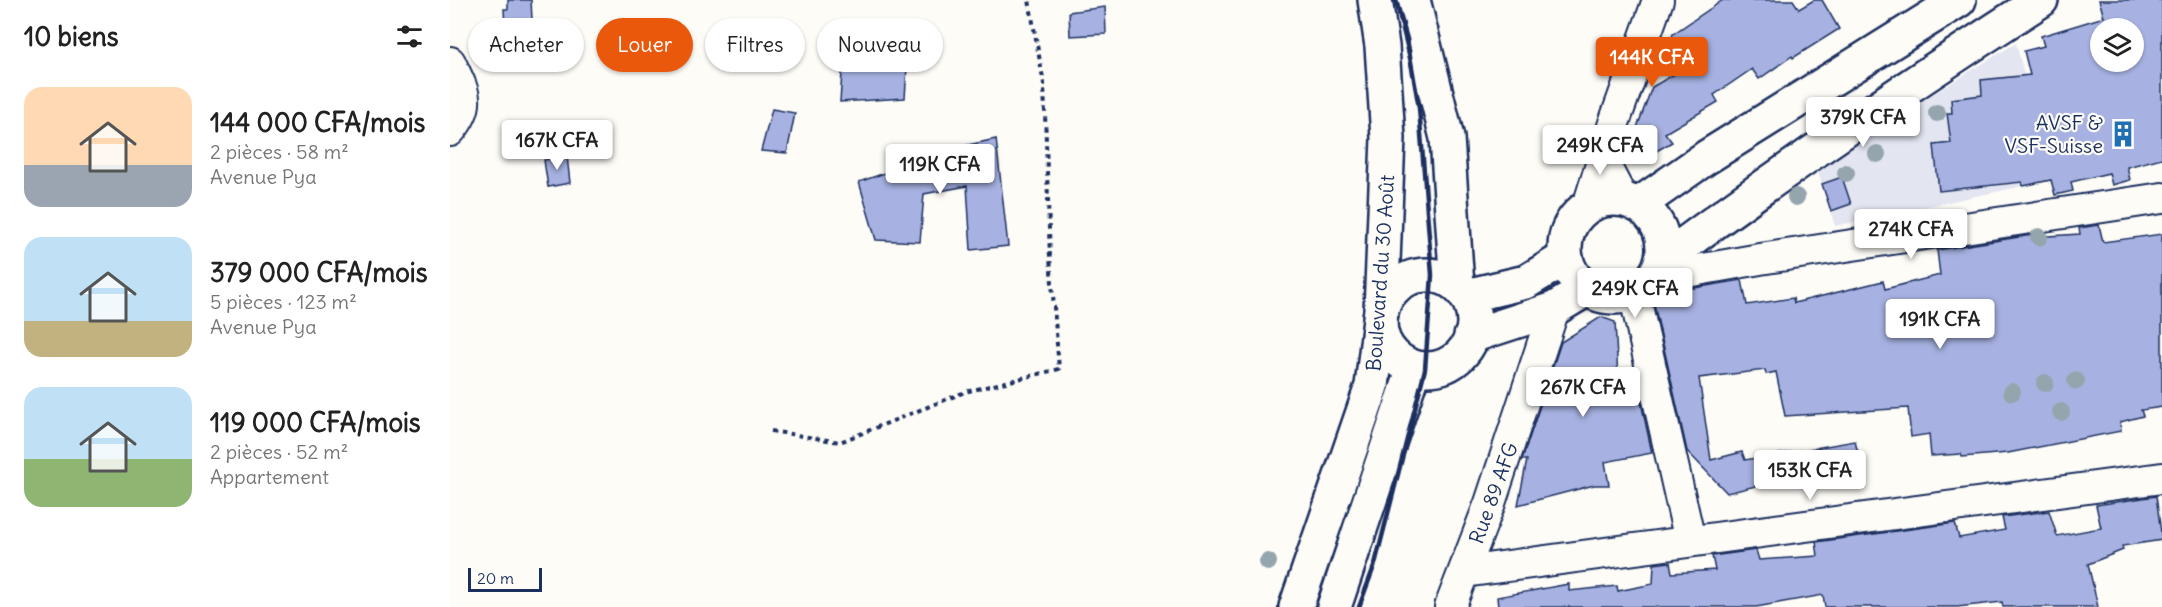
<!DOCTYPE html>
<html lang="fr">
<head>
<meta charset="utf-8">
<style>
	:root { --surface:#fff; --page:#f6f6f6; --text:#222; --muted:#767676; --accent:#ea580c }
	body { margin:0; font-family:Delius,sans-serif; background:var(--page); color:var(--text); height:100vh; display:flex; flex-direction:column; font-size:22px; white-space:nowrap }
	* { box-sizing:border-box; margin:0 }
	p { font-size:20px; color:var(--muted) }
	.icon { flex:none; width:33px; height:33px; fill:none; stroke:currentColor; stroke-width:2; stroke-linecap:round; stroke-linejoin:round }
	.map { position:relative; flex:1; overflow:hidden }
	.side { display:flex; flex-direction:column; background:var(--surface); width:450px }
	.side>* { flex:none }
	.banner { position:absolute; left:18px; top:18px; width:570px; height:54px; display:flex; gap:12px }
	.tools { position:absolute; left:1640px; top:18px; display:grid; gap:12px }
	.tools a { display:grid; place-items:center; width:54px; height:54px; border-radius:50%; background:var(--surface); box-shadow:0 2px 4px #0004; font-size:30px }
	.scale { position:absolute; left:18px; bottom:15px; width:74px; box-sizing:border-box; padding-left:6px; border:3px solid #1b2f5e; border-top:0; font-size:16px; line-height:21px; white-space:nowrap; color:#1b2f5e; -webkit-text-stroke:4px #fdfcf7; paint-order:stroke }
	.price { position:absolute; translate:-50% -51px; padding:0 14px; border-radius:6px; background:#fff; color:#222; font-size:20px; line-height:39px; filter:drop-shadow(0 2px 3px #0008) }
	.price::after { content:''; position:absolute; left:50%; top:36px; width:18px; height:14px; margin-left:-9px; background:inherit; clip-path:polygon(0 0,100% 0,50% 100%) }
	.price.current { background:var(--accent); color:#fff }
	ul { padding:0; list-style:none }
	li { display:flex; align-items:center; gap:18px; height:150px; padding:0 24px }
	li span { display:grid; place-items:center; flex:none; width:168px; height:120px; border-radius:18px; color:#555 }
	li>.icon { margin-inline-start:auto }
	span .icon { width:72px; height:72px; fill:#fffc; stroke-width:1 }
	li b { font-size:26px }
	h2 { display:flex; justify-content:space-between; align-items:center; height:72px; padding:0 24px; font-size:26px }
	.pill { padding:0 21px; border-radius:27px; background:var(--surface); box-shadow:0 2px 4px #0004; font-size:21px; line-height:54px }
	.pill.current { background:var(--accent); color:#fff }
	main { display:flex; flex:1; min-height:0 }
	.map>svg:first-child { display:block }
	.built { fill:#e3e6f1 }
	.building { fill:#a7b2e2; stroke:#1b2f5e; stroke-width:1.5; fill-rule:evenodd }
	.lines { fill:none; stroke-linecap:round; stroke-linejoin:round }
	.minor-casing { stroke:#1b2f5e; stroke-width:34 }
	.major-casing { stroke:#1b2f5e; stroke-width:38 }
	.highway-casing { stroke:#1b2f5e; stroke-width:38 }
	.path { stroke:#1b2f5e; stroke-width:4; stroke-dasharray:4.5 4.5; stroke-linecap:butt }
	.minor { stroke:#fdfcf7; stroke-width:30 }
	.major { stroke:#fdfcf7; stroke-width:33 }
	.highway { stroke:#fdfcf7; stroke-width:33 }
	.rail { stroke:#1b2f5e; stroke-width:4.5 }
	.tree { fill:#95a5ad }
	.labels { text-anchor:middle; dominant-baseline:central; stroke-width:4.5; stroke-linejoin:round; paint-order:stroke }
	.poi-label { font-size:20px; fill:#1b2f5e; stroke:#fdfcf7; text-anchor:end }
	.street-label { font-size:20px; fill:#1b2f5e; stroke:#fdfcf7 }
</style>
</head>
<body>
<main>
<section class="side">
<h2>10 biens<svg class="icon" aria-label="filters" viewBox="0 0 24 24"><path d="M4 7h16M4 17h16"/><circle cx="9" cy="7" r="2"/><circle cx="15" cy="17" r="2"/></svg></h2>
<ul>
<li><span style="background:linear-gradient(#ffd9b3 65%,#9aa5b1 0)"><svg class="icon" aria-label="home" viewBox="0 0 24 24"><path d="M3 11l9-7 9 7M6 9v11h12V9"/></svg></span><div><b>144 000 CFA/mois</b><p>2 pièces · 58 m²</p><p>Avenue Pya</p></div></li>
<li><span style="background:linear-gradient(#bfe0f5 70%,#c2b280 0)"><svg class="icon" aria-label="home" viewBox="0 0 24 24"><path d="M3 11l9-7 9 7M6 9v11h12V9"/></svg></span><div><b>379 000 CFA/mois</b><p>5 pièces · 123 m²</p><p>Avenue Pya</p></div></li>
<li><span style="background:linear-gradient(#bfe0f5 60%,#8fb573 0)"><svg class="icon" aria-label="home" viewBox="0 0 24 24"><path d="M3 11l9-7 9 7M6 9v11h12V9"/></svg></span><div><b>119 000 CFA/mois</b><p>2 pièces · 52 m²</p><p>Appartement</p></div></li>
</ul>
</section>
<div class="map">
<svg width="1712" height="607" viewBox="0 0 1712 607">
	<rect width="100%" height="100%" fill="#fdfcf7"/>
	<filter id="ink" filterUnits="userSpaceOnUse"><feTurbulence type="fractalNoise" baseFrequency=".0167" numOctaves="2"/><feDisplacementMap in="SourceGraphic" scale="12" xChannelSelector="R" yChannelSelector="G"/><feConvolveMatrix kernelMatrix="1 2 1 2 8 2 1 2 1" color-interpolation-filters="sRGB"/></filter>
	<g filter="url(#ink)">
		<path class="built" d="M1566,43L1601,180L1385,226L1366,166Z"/>
		<g class="building">
			<path d="M58,0H81L84,61L57,62L54,9H58Z"/>
			<path d="M1273,0H1343L1349,9L1364,0H1372L1389,29L1343,58L1342,56L1309,79L1302,69L1264,95L1268,102L1215,133L1222,142L1186,163L1178,152L1202,87L1233,69L1218,49L1223,34Z"/>
			<path d="M1649,0H1712V158L1677,167L1680,180L1662,185L1659,173L1621,182L1623,191L1605,195L1601,180L1573,186L1572,182L1489,191L1484,145L1501,143L1497,113H1502L1501,99L1532,95L1531,80L1580,75L1574,51L1594,46L1591,36L1654,17ZM1650,28H1683V62H1650Z"/>
			<path d="M655,7L656,34L620,36L619,12Z"/>
			<path d="M457,68L455,98L390,102L392,72Z"/>
			<path d="M322,109L345,113L337,153L311,151Z"/>
			<path d="M546,139L558,246L521,250L517,186L474,194L470,242L426,240L409,182L509,147Z"/>
			<path d="M117,156L120,183L98,187L94,160Z"/>
			<path d="M1392,177L1401,204L1381,211L1372,184Z"/>
			<path d="M1649,225L1653,242L1712,234V407L1691,410L1693,416L1670,422L1671,431L1558,453L1512,457L1511,454L1481,456L1479,434L1461,437L1458,408L1335,416L1326,372L1316,374L1315,370L1249,378L1261,460L1292,452L1295,460L1405,441L1409,458L1337,471L1339,478L1277,493L1237,451L1202,295L1292,280L1297,305L1343,298L1344,303L1433,281L1435,289L1490,275L1487,250L1582,235V237L1630,234L1629,228Z"/>
			<path d="M1151,317L1165,322L1169,396L1189,393L1202,453L1155,462L1159,485H1144L1068,505L1077,460H1072L1111,342Z"/>
			<path d="M1706,496L1712,540L1672,546L1673,550L1638,564L1648,607H1553L1552,602L1507,607H1375L1373,595L1306,607H1048L1047,597L1119,584V591L1167,586L1168,591L1203,584L1204,564L1220,562L1222,573L1265,570L1262,556L1306,550L1309,560L1368,556L1366,542L1505,523L1509,538L1555,530L1552,517L1599,511L1607,536L1651,528L1646,505Z"/>
		</g>
		<g class="lines">
			<g class="minor-casing">
				<g id="minor">
					<path d="M0,62C13,91 24,103 0,131"/>
					<path d="M1152,160L1173,200"/>
					<path d="M1138,206L1164,123L1208,0"/>
					<path d="M1202,278L1310,259L1712,198"/>
					<path d="M1184,293L1240,541"/>
					<path d="M1014,572L1712,478"/>
					<path d="M1000,607L1040,503L1104,309"/>
				</g>
			</g>
			<g class="major-casing">
				<g id="major">
					<circle cx="1164" cy="248" r="49"/>
					<path d="M1188,205L1257,157L1509,0"/>
					<path d="M1212,261C1335,169 1462,83 1591,0"/>
					<path d="M1016,296L1076,282L1115,258"/>
					<path d="M1021,336L1104,309L1137,289"/>
				</g>
			</g>
			<g class="highway-casing">
				<g id="highway">
					<path d="M963,0L997,138L1007,286"/>
					<circle cx="977" cy="322" r="47"/>
					<path d="M846,607L922,386L931,311L938,138L932,46L925,0"/>
					<path d="M884,607L964,368"/>
				</g>
			</g>
			<path class="path" d="M321,431L390,442L515,392L609,369L600,258L594,84L579,0"/>
			<use href="#minor" class="minor"/>
			<use href="#major" class="major"/>
			<use href="#highway" class="highway"/>
			<path class="rail" d="M909,607L925,564L975,369L982,275L969,108L957,39L946,0"/>
		</g>
		<g class="tree">
			<circle cx="1487" cy="113" r="9"/>
			<circle cx="1427" cy="154" r="9"/>
			<circle cx="1396" cy="173" r="9"/>
			<circle cx="1346" cy="197" r="9"/>
			<circle cx="1589" cy="237" r="9"/>
			<circle cx="1626" cy="381" r="9"/>
			<circle cx="1595" cy="383" r="9"/>
			<circle cx="1562" cy="392" r="9"/>
			<circle cx="1611" cy="412" r="9"/>
			<circle cx="818" cy="562" r="9"/>
		</g>
	</g>
	<defs>
		<g id="building-bare" transform="scale(2.07)"><path d="M-4-6H4V6H1V3H-1V6H-4ZM-2.5-4.3h1.7v1.8h-1.7ZM.8-4.3h1.7v1.8H.8ZM-2.5-1h1.7V.8h-1.7ZM.8-1h1.7V.8H.8Z" fill="#1f6fb2" stroke="#fdfcf7" stroke-width="2.5" paint-order="stroke"/></g>
	</defs>
	<g fill-rule="evenodd">
		<use href="#building-bare" x="1673" y="134"/>
	</g>
	<g class="labels">
		<g class="poi-label">
			<text x="1653" y="122">AVSF &amp;<tspan x="1653" dy="23">VSF-Suisse</tspan></text>
		</g>
		<g class="street-label">
			<text transform="translate(930 273) rotate(-86)">Boulevard du 30 Août</text>
			<text transform="translate(1043 493) rotate(-70)">Rue 89 AFG</text>
		</g>
	</g>
</svg>
<div class="tools">
<a><svg class="icon" aria-label="layers" viewBox="0 0 24 24"><path d="M12 4l9 5-9 5-9-5zM3 14l9 5 9-5"/></svg></a>
</div>
<div class="scale">20 m</div>
<b class="price current" style="left:1202px;top:88px">144K CFA</b>
<b class="price" style="left:1413px;top:148px">379K CFA</b>
<b class="price" style="left:107px;top:171px">167K CFA</b>
<b class="price" style="left:1150px;top:176px">249K CFA</b>
<b class="price" style="left:490px;top:195px">119K CFA</b>
<b class="price" style="left:1461px;top:260px">274K CFA</b>
<b class="price" style="left:1185px;top:319px">249K CFA</b>
<b class="price" style="left:1490px;top:350px">191K CFA</b>
<b class="price" style="left:1133px;top:418px">267K CFA</b>
<b class="price" style="left:1360px;top:501px">153K CFA</b>
<div class="banner">
<a class="pill">Acheter</a>
<a class="pill current">Louer</a>
<a class="pill">Filtres</a>
<a class="pill">Nouveau</a>
</div>
</div>
</main>
</body>
</html>
